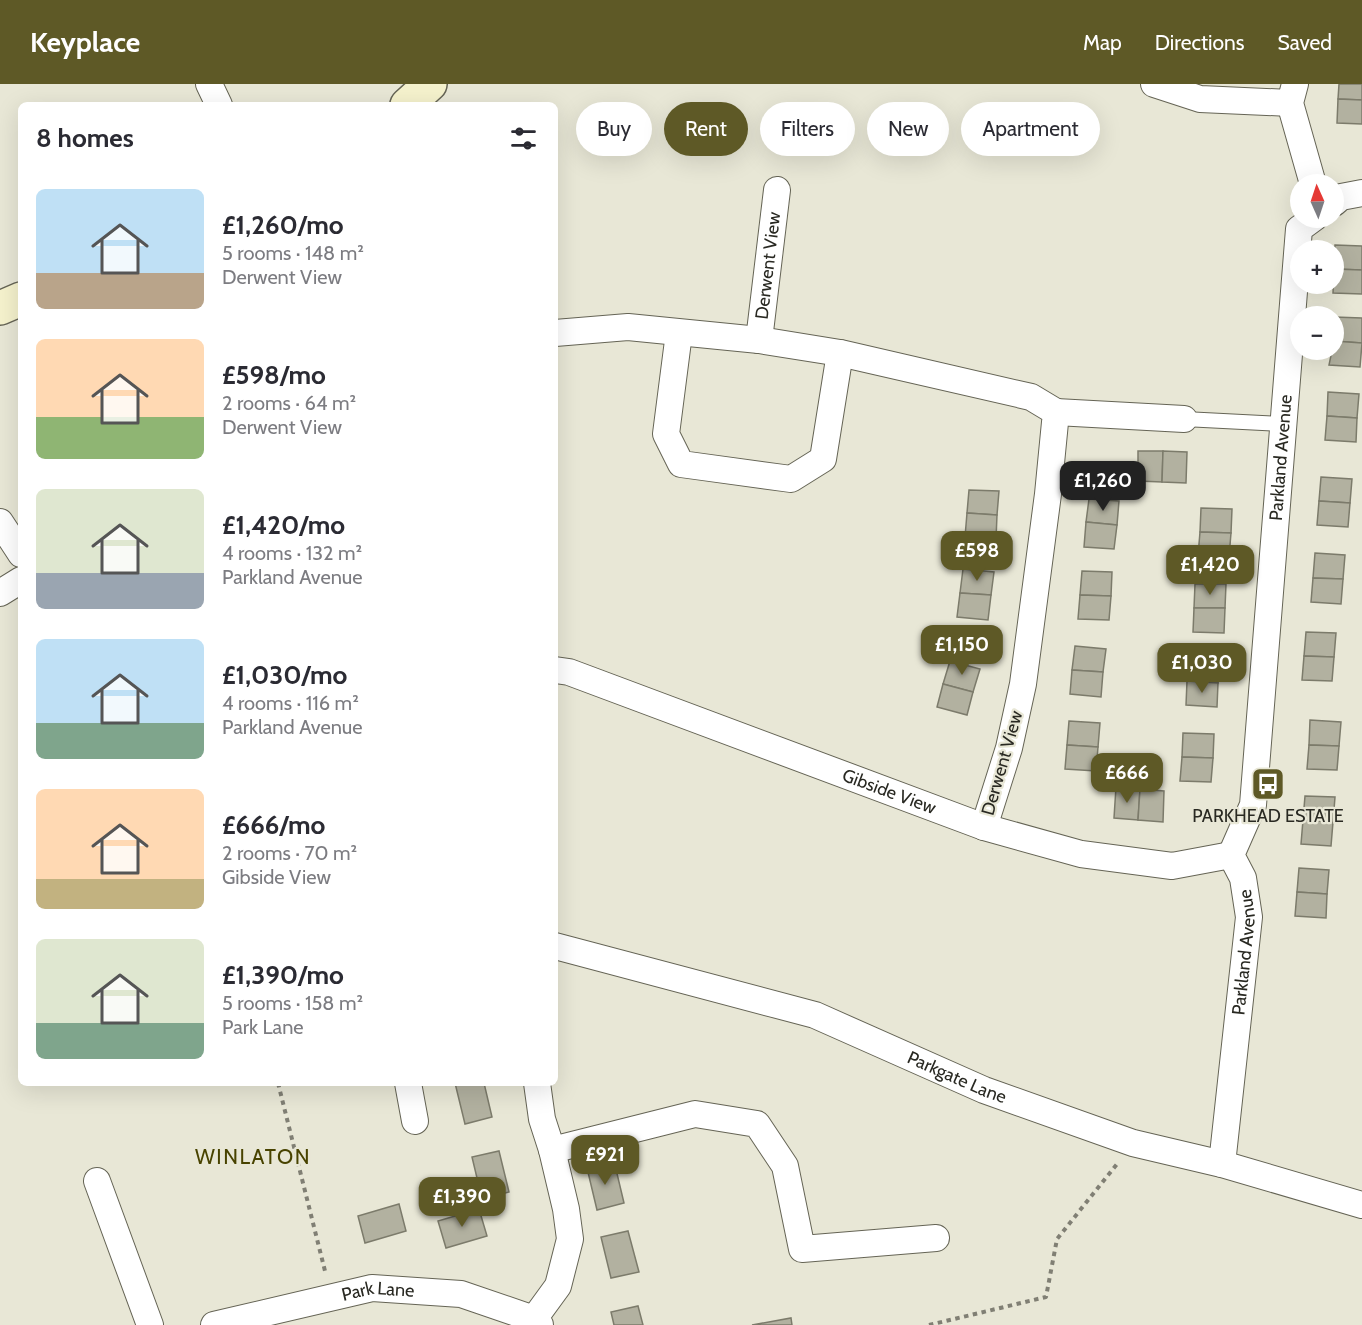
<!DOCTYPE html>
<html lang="en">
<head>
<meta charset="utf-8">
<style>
	:root { --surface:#fff; --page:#f7f7f7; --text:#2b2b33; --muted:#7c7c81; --accent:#5e5926 }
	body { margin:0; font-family:Cabin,sans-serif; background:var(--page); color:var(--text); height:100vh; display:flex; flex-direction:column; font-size:22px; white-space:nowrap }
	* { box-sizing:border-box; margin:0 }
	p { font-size:20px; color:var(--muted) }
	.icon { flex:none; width:33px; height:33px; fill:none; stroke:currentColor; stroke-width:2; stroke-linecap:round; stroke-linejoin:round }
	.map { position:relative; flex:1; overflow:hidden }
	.sheet { position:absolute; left:18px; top:18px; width:540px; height:984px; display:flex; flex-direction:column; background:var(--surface); border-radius:9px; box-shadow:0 6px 24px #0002 }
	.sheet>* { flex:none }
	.banner { position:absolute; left:576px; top:18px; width:570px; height:54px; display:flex; gap:12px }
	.needle { width:39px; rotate:357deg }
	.fabs { position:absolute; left:1290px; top:90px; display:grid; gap:12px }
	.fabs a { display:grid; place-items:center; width:54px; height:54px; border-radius:50%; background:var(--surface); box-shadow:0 6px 24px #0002; font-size:30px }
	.price { position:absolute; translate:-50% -51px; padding:0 14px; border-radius:12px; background:var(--accent); color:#fff; font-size:20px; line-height:39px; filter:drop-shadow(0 2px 3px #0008) }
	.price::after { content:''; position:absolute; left:50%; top:36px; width:18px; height:14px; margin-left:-9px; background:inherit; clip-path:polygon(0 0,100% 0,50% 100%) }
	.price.current { background:#222; color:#fff }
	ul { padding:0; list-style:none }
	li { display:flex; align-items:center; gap:18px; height:150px; padding:0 18px }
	li span { display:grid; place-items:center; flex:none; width:168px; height:120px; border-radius:9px; color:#555 }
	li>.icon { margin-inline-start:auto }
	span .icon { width:72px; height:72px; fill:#fffc; stroke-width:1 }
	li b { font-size:26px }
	h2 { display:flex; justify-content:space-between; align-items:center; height:72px; padding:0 18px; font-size:26px }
	.tag { padding:0 21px; border-radius:27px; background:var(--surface); box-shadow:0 6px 24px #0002; font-size:21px; line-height:54px }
	.tag.current { background:var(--accent); color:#fff }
	header { display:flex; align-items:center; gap:36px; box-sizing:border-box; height:84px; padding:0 30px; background:var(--accent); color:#fff }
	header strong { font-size:28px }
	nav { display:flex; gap:33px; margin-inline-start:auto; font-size:21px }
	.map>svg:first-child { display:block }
	.building { fill:#b2b1a0; stroke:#7c7b6b; stroke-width:1.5 }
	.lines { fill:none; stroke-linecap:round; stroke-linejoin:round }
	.lane-casing { stroke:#656455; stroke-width:16 }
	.street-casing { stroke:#656455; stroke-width:28 }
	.secondary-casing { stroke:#656455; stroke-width:36 }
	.path { stroke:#807f74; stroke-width:4; stroke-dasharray:4.5 4.5; stroke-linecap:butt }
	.lane { stroke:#fff; stroke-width:14 }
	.street { stroke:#fff; stroke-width:26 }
	.secondary { stroke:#f5f2cd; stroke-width:33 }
	.labels { text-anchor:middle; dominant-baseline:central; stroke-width:4.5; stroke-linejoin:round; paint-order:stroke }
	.street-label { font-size:18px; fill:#292922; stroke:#e8e7d6 }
	.poi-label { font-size:18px; fill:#292922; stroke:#e8e7d6 }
	.quarter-label { font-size:21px; letter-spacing:1.5px; fill:#484300; stroke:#e8e7d6 }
</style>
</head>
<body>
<header>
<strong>Keyplace</strong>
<nav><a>Map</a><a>Directions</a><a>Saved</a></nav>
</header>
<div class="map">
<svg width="1362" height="1241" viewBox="0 0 1362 1241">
	<rect width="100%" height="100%" fill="#e8e7d6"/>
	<g class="building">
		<path d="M1339,0H1362V16L1338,15Z"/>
		<path d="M1338,15L1362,16V40L1337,39Z"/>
		<path d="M1335,161L1362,162V186L1334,185Z"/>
		<path d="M1334,185L1362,186V210L1333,209Z"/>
		<path d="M1334,233L1362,234V259L1334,257Z"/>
		<path d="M1334,257L1362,259L1360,283L1329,281Z"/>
		<path d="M1328,308L1359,310L1357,334L1327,332Z"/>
		<path d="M1327,332L1357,334L1356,358L1325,356Z"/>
		<path d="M1138,367H1163L1162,398L1138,397Z"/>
		<path d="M1163,367L1187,368L1186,399L1162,398Z"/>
		<path d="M1321,393L1352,395L1350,419L1319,417Z"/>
		<path d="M969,406L999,407L997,431L967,429Z"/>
		<path d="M1089,415L1119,417L1117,441L1086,438Z"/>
		<path d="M1319,417L1350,419L1348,443L1317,441Z"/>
		<path d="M1201,424L1232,425L1231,449L1200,448Z"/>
		<path d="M967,429L997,431L996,455L965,453Z"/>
		<path d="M1086,438L1117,441L1114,465L1084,463Z"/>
		<path d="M1200,448L1231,449L1229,473L1198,472Z"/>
		<path d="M1315,469L1345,471L1343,495L1313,494Z"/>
		<path d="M963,485L994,488L991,511L960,509Z"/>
		<path d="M1082,487L1112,488L1111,512L1080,511Z"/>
		<path d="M1313,494L1343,495L1341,520L1311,518Z"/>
		<path d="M1195,500H1226L1225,524H1194Z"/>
		<path d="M960,509L991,511L988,536L957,533Z"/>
		<path d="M1080,511L1111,512L1109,536L1078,535Z"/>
		<path d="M1194,524H1225L1224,549L1193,548Z"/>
		<path d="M1306,548L1336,549L1334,573L1304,572Z"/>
		<path d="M1075,562L1106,565L1103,588L1072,586Z"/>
		<path d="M1304,572L1334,573L1332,597L1302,596Z"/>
		<path d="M1189,574L1220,575L1218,599L1187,597Z"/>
		<path d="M950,577L980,585L973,608L943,600Z"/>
		<path d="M1072,586L1103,588L1101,613L1070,610Z"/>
		<path d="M1187,597L1218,599L1217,623L1186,621Z"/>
		<path d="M943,600L973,608L967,631L937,623Z"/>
		<path d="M1310,636L1341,638L1339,662L1309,661Z"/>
		<path d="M1069,637L1100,639L1098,663L1067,661Z"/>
		<path d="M1183,649L1214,650L1213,674L1182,673Z"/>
		<path d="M1067,661L1098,663L1096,687L1065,685Z"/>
		<path d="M1309,661L1339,662L1337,686L1307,685Z"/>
		<path d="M1182,673L1213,674L1211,698L1180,697Z"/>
		<path d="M1116,703L1140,705L1138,736L1114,734Z"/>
		<path d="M1140,705L1164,707L1163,738L1138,736Z"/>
		<path d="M1305,712L1335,713L1333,738L1303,736Z"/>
		<path d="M1303,736L1333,738L1331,762L1301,760Z"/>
		<path d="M1299,784L1329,786L1327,810L1297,808Z"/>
		<path d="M1297,808L1327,810L1326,834L1295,832Z"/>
		<path d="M455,999H484L492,1033L465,1040Z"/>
		<path d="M499,1067L509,1108L482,1115L472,1073Z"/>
		<path d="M614,1077L624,1119L597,1126L587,1084Z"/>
		<path d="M399,1120L406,1147L365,1159L358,1132Z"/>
		<path d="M479,1125L487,1152L446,1164L438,1137Z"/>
		<path d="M628,1147L639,1188L611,1194L601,1153Z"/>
		<path d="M638,1222L643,1241H614L611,1228Z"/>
		<path d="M791,1234L792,1241H752Z"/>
	</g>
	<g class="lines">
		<g class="lane-casing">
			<path id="lane" d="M1184,335L1282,340"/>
		</g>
		<g class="street-casing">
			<g id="street">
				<path d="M209,0L219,21"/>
				<path d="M1154,0L1200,15L1290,19"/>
				<path d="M1295,0L1290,19L1313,100"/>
				<path d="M1334,119L1341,113L1362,109"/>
				<path d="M555,249L628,243L759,256L840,269L1031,313L1056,328L1048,410L1023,600L1009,664L984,743"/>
				<path d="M679,249L666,350L681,380L791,395L823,375L840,269"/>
				<path id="s1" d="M759,256L777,106"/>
				<path d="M1056,328L1184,335"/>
				<path d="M0,438L21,470"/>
				<path d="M0,509L21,496"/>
				<path id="s2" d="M555,586L569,588L984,743L1081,770L1172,782L1231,771"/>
				<path id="s3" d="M555,862L815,931L984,1006L1133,1059L1222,1080L1362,1121"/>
				<path d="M408,999L415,1037"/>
				<path d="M552,1066L695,1030L757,1040L785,1082L802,1165L936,1154"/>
				<path id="s4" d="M1222,1080L1249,833L1243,794L1231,771L1253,721L1299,145L1314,134"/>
				<path d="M97,1097L150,1241"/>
				<path d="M534,1235L558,1202L570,1155L566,1125L552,1066L542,1035L537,999"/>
				<path id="s5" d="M214,1241L372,1204L461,1210L534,1235L540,1241"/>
			</g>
		</g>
		<g class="secondary-casing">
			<g id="secondary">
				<path d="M407,21L430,0"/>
				<path d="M0,224L21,215"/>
			</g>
		</g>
		<g class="path">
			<path d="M278,999L326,1191"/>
			<path d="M929,1241L1046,1213L1057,1155L1117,1080"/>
		</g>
		<use href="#lane" class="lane"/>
		<use href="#street" class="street"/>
		<use href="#secondary" class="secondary"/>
	</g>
	<defs>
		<g id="bus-square" transform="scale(1.725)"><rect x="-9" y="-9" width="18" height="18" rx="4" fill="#5e5926" stroke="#e8e7d6"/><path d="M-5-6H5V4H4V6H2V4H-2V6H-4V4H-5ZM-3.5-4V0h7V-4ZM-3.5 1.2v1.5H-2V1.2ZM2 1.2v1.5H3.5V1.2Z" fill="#fff"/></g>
	</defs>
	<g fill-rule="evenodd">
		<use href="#bus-square" x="1268" y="700"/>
	</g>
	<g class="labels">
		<g class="street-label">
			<text stroke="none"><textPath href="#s1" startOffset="75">Derwent View</textPath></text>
			<text stroke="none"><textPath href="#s4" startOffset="717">Parkland Avenue</textPath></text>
			<text transform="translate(1002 679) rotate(-74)">Derwent View</text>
			<text stroke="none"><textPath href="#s2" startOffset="356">Gibside View</textPath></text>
			<text stroke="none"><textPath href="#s4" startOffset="213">Parkland Avenue</textPath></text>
			<text stroke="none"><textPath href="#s3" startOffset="424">Parkgate Lane</textPath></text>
			<text stroke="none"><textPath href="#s5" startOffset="168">Park Lane</textPath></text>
		</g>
		<g class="poi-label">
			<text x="1268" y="732">PARKHEAD ESTATE</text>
		</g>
		<g class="quarter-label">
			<text x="253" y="1072">WINLATON</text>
		</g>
	</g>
</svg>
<div class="fabs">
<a><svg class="needle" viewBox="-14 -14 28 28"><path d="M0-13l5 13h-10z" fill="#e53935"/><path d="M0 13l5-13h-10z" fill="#7c7c81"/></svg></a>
<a>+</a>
<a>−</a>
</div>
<b class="price current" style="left:1103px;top:428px">£1,260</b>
<b class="price" style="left:977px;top:498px">£598</b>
<b class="price" style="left:1210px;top:512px">£1,420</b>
<b class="price" style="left:962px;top:592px">£1,150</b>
<b class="price" style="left:1202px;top:610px">£1,030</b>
<b class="price" style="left:1127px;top:720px">£666</b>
<b class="price" style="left:605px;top:1102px">£921</b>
<b class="price" style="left:462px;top:1144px">£1,390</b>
<div class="banner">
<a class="tag">Buy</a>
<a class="tag current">Rent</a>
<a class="tag">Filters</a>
<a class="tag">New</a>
<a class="tag">Apartment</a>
</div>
<section class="sheet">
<h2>8 homes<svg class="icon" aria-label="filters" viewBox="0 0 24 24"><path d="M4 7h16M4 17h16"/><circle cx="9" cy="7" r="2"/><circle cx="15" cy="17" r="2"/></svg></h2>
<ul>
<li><span style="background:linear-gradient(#bfe0f5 70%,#b9a48a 0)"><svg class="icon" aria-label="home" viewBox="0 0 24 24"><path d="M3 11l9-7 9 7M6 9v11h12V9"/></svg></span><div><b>£1,260/mo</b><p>5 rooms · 148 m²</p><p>Derwent View</p></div></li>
<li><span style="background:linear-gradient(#ffd9b3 65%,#8fb573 0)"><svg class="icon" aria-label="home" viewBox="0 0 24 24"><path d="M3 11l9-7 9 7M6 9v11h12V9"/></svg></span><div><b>£598/mo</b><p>2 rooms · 64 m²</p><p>Derwent View</p></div></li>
<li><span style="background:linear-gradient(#dfe7d0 70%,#9aa5b1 0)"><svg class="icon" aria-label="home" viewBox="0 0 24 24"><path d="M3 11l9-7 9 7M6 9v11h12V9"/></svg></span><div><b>£1,420/mo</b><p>4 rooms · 132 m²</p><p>Parkland Avenue</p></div></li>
<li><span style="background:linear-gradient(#bfe0f5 70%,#7fa58c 0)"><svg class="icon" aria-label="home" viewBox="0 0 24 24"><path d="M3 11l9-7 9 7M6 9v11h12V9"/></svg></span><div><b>£1,030/mo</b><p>4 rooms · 116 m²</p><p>Parkland Avenue</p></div></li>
<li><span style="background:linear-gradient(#ffd9b3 75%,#c2b280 0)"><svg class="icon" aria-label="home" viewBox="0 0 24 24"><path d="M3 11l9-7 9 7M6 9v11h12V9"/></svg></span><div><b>£666/mo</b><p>2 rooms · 70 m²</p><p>Gibside View</p></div></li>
<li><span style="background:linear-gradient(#dfe7d0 70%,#7fa58c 0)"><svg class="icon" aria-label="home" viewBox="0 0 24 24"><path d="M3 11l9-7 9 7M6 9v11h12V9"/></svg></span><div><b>£1,390/mo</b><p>5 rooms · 158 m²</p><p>Park Lane</p></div></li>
</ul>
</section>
</div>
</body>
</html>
